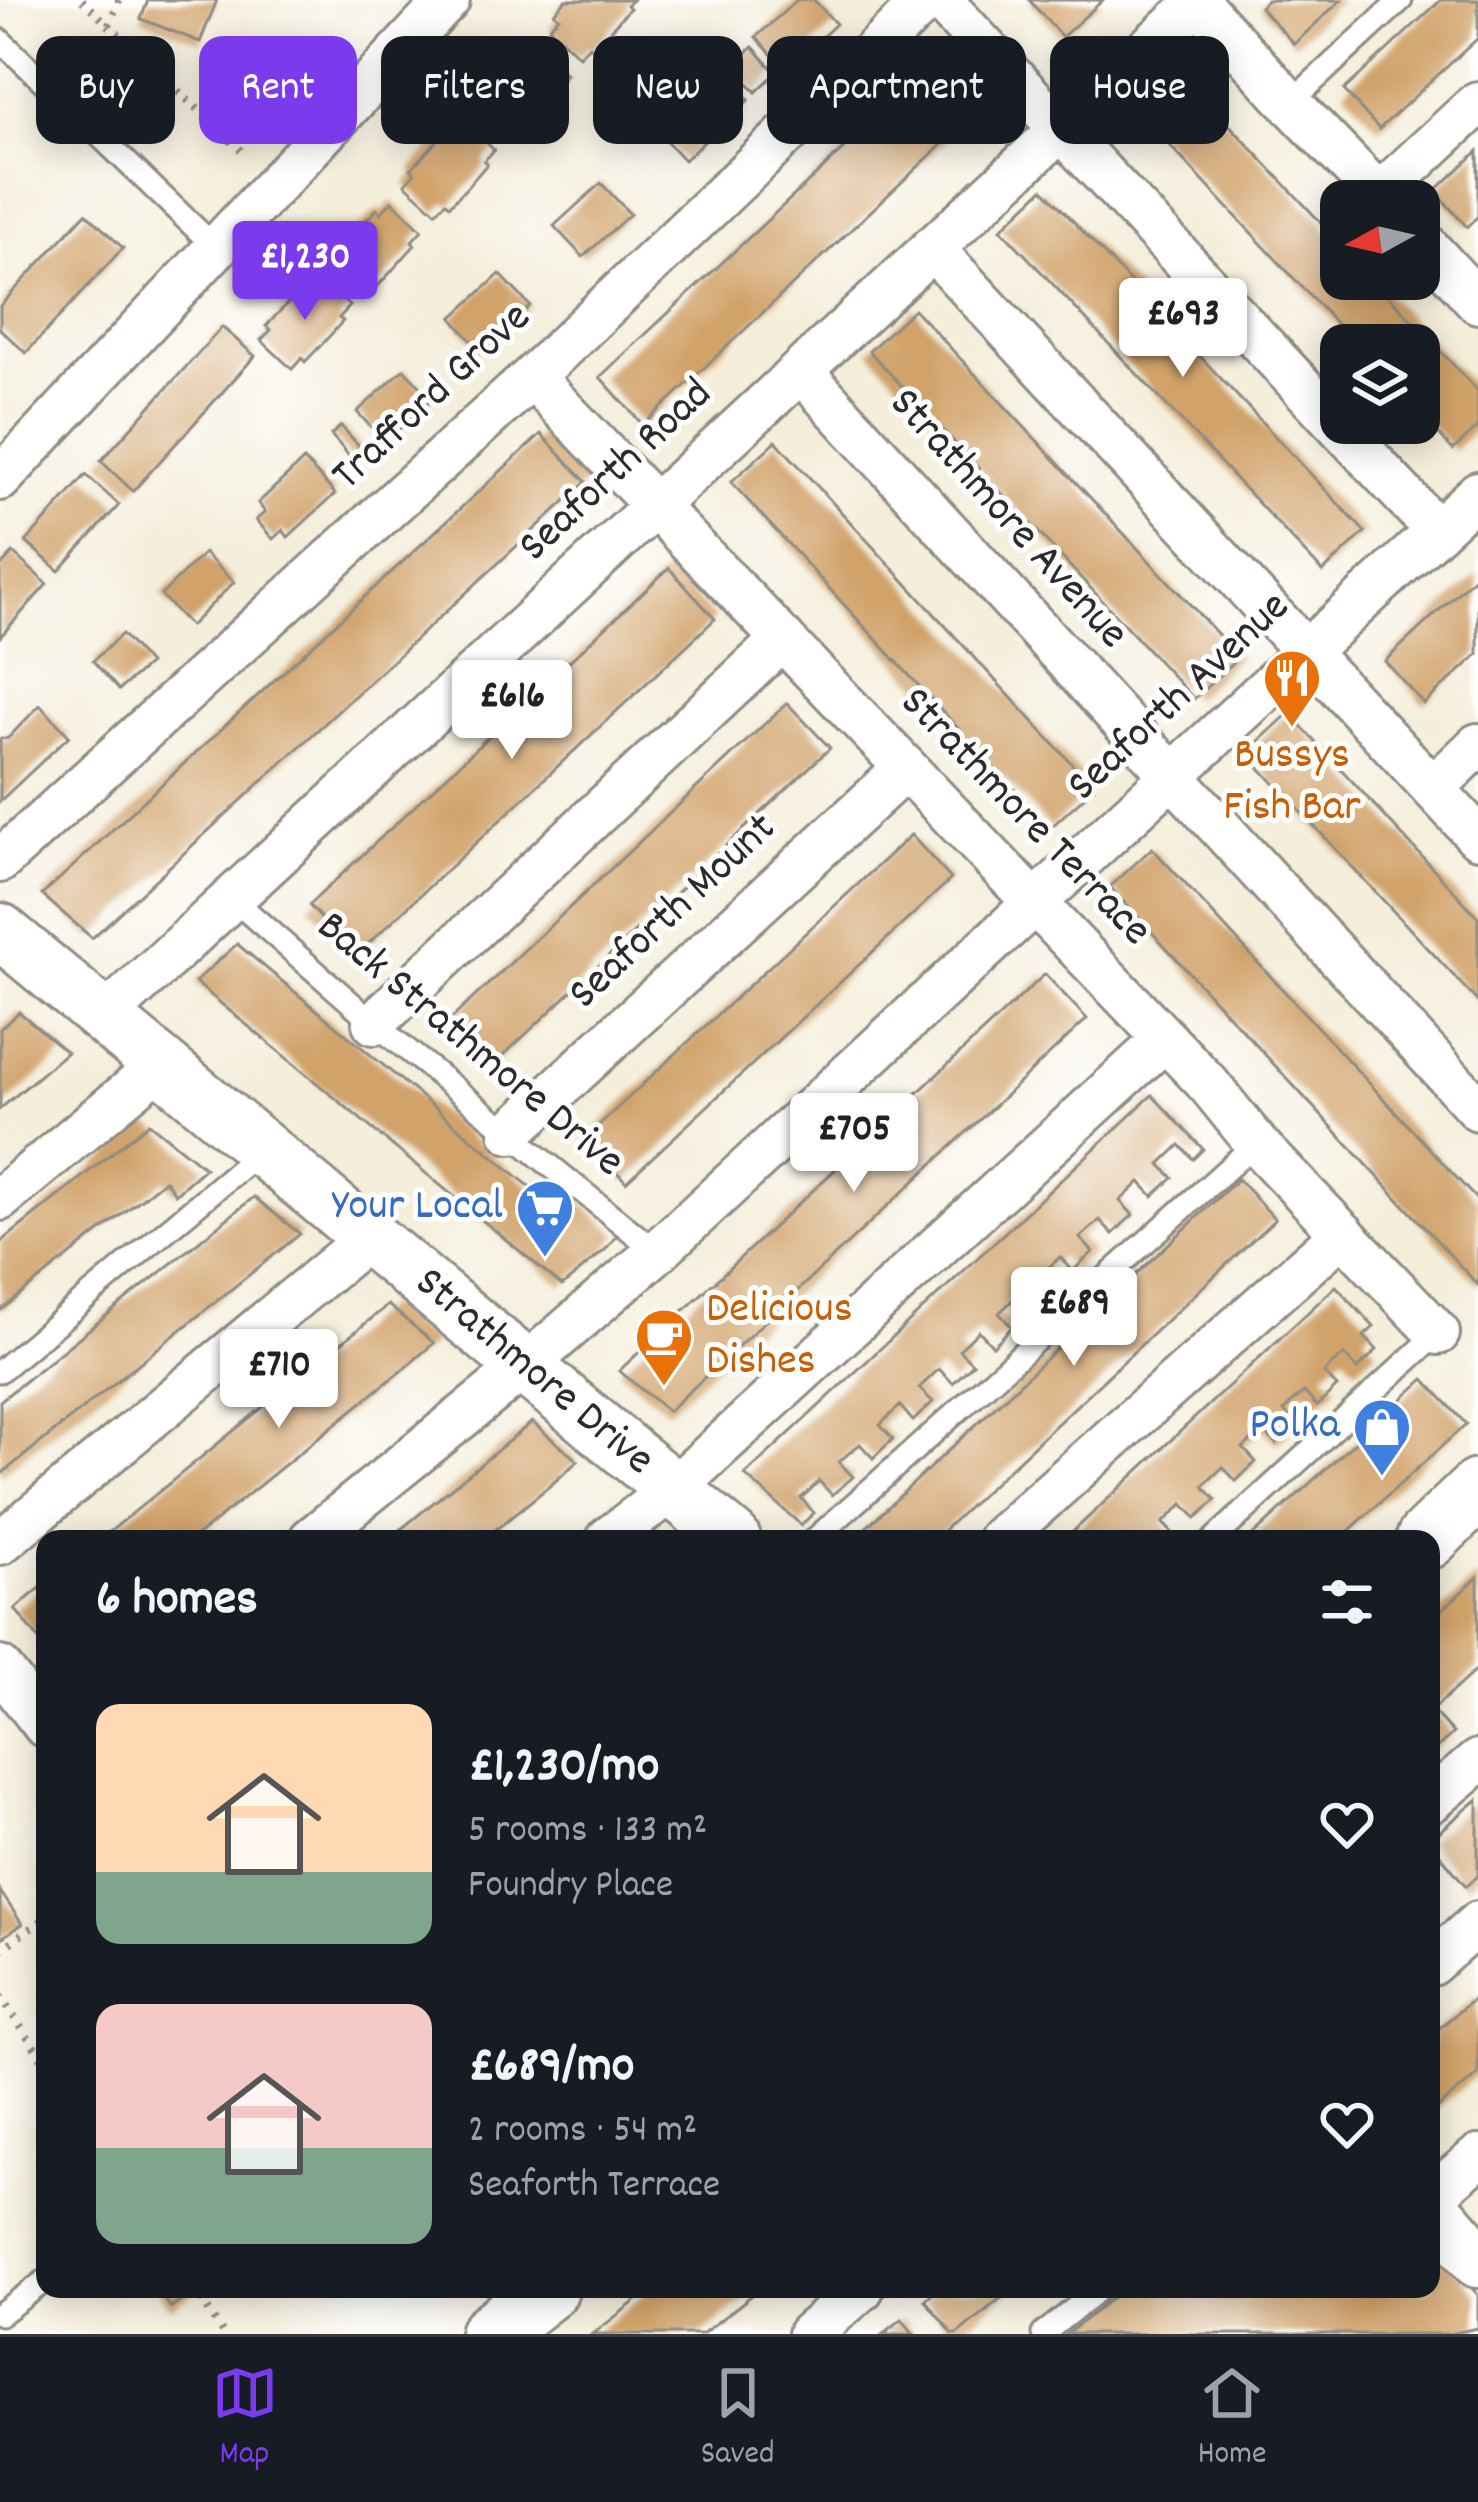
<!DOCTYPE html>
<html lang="en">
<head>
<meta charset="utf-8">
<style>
	:root { --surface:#171b24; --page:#242831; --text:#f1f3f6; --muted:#9ea1a6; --line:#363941; --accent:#7c3aed }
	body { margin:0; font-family:Dekko,sans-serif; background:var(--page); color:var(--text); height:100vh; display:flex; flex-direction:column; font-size:45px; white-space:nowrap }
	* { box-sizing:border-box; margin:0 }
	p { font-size:39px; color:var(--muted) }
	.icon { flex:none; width:66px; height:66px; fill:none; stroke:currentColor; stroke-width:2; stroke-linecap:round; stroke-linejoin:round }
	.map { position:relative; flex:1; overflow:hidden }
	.panel { position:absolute; left:36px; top:1530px; width:1404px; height:768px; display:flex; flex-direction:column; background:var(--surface); border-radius:24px; box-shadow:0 6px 30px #0003 }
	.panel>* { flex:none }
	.hud { position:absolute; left:36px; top:36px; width:1407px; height:108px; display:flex; gap:24px }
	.needle { width:78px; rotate:262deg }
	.fabs { position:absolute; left:1320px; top:180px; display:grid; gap:24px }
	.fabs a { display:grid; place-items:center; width:120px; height:120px; border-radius:24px; background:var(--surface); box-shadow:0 6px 30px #0003; font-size:60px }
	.price { position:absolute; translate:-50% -102px; padding:0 27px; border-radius:12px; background:#fff; color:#222; font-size:39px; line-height:78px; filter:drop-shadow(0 3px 6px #0008) }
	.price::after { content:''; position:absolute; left:50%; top:72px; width:36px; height:27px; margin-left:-18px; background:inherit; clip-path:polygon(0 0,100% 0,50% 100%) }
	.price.current { background:var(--accent); color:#fff }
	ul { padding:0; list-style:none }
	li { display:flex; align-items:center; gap:36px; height:300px; padding:0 60px }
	li span { display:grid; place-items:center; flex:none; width:336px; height:240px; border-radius:24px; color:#555 }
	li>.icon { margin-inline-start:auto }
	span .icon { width:144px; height:144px; fill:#fffc; stroke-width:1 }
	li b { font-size:51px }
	h2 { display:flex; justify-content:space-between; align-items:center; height:144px; padding:0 60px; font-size:51px }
	.chip { padding:0 42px; border-radius:24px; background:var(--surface); box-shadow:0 6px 30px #0003; font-size:42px; line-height:108px }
	.chip.current { background:var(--accent); color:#fff }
	.tabs { display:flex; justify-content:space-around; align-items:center; height:168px; border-top:3px solid var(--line); background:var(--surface); font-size:33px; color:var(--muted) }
	.tabs a { display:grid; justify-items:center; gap:6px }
	.tabs .current { color:var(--accent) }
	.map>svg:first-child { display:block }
	.building { fill:#d1a36b }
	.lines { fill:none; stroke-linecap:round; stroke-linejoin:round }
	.service-casing { stroke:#908c83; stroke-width:27 }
	.minor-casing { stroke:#908c83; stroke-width:48 }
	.tertiary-casing { stroke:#908c83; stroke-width:60 }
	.secondary-casing { stroke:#908c83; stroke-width:66 }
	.path { stroke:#908c83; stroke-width:8; stroke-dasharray:3 9; stroke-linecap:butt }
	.service { stroke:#fff; stroke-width:21 }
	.minor { stroke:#fff; stroke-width:42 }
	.tertiary { stroke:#fff; stroke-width:54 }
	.secondary { stroke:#fff; stroke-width:60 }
	.labels { text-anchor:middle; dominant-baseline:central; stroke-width:10; stroke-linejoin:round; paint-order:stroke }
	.street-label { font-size:45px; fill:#2b2b2b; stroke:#fff }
	.food-label { font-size:45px; fill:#c56008; stroke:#fff }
	.shop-label { font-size:45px; fill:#366cbe; stroke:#fff; text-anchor:end }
</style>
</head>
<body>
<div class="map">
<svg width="1478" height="2334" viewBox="0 0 1478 2334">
	<rect width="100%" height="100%" fill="#fff"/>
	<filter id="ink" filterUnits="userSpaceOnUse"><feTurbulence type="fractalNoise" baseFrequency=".00833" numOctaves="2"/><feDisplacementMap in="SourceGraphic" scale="24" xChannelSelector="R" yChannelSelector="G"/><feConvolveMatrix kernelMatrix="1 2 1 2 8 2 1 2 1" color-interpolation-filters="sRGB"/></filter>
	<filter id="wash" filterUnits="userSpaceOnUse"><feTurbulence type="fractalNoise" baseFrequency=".004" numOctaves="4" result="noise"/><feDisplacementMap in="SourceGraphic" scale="48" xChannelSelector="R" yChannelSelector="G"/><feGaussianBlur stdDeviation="2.7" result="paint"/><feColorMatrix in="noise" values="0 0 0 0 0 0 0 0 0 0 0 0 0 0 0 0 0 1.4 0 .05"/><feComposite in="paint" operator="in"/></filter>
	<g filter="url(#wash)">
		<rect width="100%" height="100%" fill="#f4eedb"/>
		<g id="blocks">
			<g class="building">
				<path d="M148,0H217L200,42L141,19Z"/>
				<path d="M566,0H632L627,5L630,8L593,49L589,46L579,56L549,27L559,17L554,13Z"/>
				<path d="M797,0H814L836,24L786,70L756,37Z"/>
				<path d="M1029,0H1103L1062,37Z"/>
				<path d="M1267,0H1341L1294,44L1260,7Z"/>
				<path d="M1441,0H1478V38L1379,129L1344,90Z"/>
				<path d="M535,46L566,74L556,86L559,89L541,109L521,130L518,127L508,137L477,108L487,98L483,94L520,53L525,57Z"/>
				<path d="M753,47L776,73L756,92L732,66Z"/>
				<path d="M941,58L984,105L643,425L600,377Z"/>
				<path d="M1176,68L1341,244V279H1373L1478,391V427L1453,450L1419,413V345H1356L1134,107Z"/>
				<path d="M723,71L749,100L684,160L657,131Z"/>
				<path d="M464,121L494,150L484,161L487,164L469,185L450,205L446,202L436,212L405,184L415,173L411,169L449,128L453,132Z"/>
				<path d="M1478,151V216L1467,227L1435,191Z"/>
				<path d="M601,183L630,214L583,257L554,226Z"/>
				<path d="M1043,189L1365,532L1323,572L1001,229Z"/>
				<path d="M392,201L422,230L412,241L415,245L378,286L374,282L364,292L333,264L343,254L339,250L358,229L377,209L381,213Z"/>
				<path d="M86,213L123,248L26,353L0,329V306Z"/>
				<path d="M500,274L530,306L480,351L452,318Z"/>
				<path d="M319,278L350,306L339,318L343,321L325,341L305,362L302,358L292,369L261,340L271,330L266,326L305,285L309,289Z"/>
				<path d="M914,309L1239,657L1194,699L869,351Z"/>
				<path d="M222,327L255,356L133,491L101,461Z"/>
				<path d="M404,369L432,399L385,442L357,412Z"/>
				<path d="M341,426L362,449L352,459L331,435Z"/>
				<path d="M541,434L586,482L310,737L92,938L42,895Z"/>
				<path d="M776,441L1094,788L1050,828L731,482Z"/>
				<path d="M304,460L335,494L288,537L283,530L273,539L256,520L265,512L258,503Z"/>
				<path d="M86,475L119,505L59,571L26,542Z"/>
				<path d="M13,553L47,584L0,637V567Z"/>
				<path d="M204,553L234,582L190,626L161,595Z"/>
				<path d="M669,568L715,619L355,956L309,905Z"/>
				<path d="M1478,574V654L1424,704L1385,661Z"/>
				<path d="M122,634L149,664L119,690L93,661Z"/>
				<path d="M787,703L830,748L491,1067L449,1021Z"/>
				<path d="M40,705L69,736L0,801V739L8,738Z"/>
				<path d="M1289,713L1478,917V1002L1246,753Z"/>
				<path d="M911,835L951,879L626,1182L585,1138Z"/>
				<path d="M1152,848L1478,1201V1285L1110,887Z"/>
				<path d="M237,944L553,1206L567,1190L618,1234L605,1250L562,1286L195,982Z"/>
				<path d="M1045,974L1087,1019L732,1352L668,1411L619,1371Z"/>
				<path d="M19,1012L67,1052L0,1109V1029Z"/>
				<path d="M1152,1095L1203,1149L1193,1159L1180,1145L1160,1164L1173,1178L1153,1196L1140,1182L1120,1201L1133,1215L1123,1224L1113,1234L1100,1220L1080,1238L1093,1252L1083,1261L1073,1271L1060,1257L1040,1276L1053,1290L1043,1299L1032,1308L1019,1294L999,1313L1012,1327L993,1346L979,1331L959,1350L973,1364L953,1383L939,1369L919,1388L933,1402L913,1421L900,1406L889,1416L880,1425L893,1439L873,1458L860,1444L849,1453L839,1462L853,1477L832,1495L819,1481L809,1491L801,1498L814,1513L801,1525L745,1475Z"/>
				<path d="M149,1123L205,1168L175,1194L165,1180L0,1311V1243Z"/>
				<path d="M1238,1179L1275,1219L943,1531L934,1539H854Z"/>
				<path d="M254,1197L300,1234L0,1475V1401Z"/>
				<path d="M1336,1286L1374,1327L1364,1336L1377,1350L1357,1369L1344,1355L1333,1364L1324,1373L1337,1387L1317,1406L1304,1392L1293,1401L1284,1411L1297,1425L1276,1444L1263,1430L1243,1448L1256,1462L1236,1481L1223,1467L1203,1486L1216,1500L1196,1518L1183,1504L1163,1523L1178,1539H1065Z"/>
				<path d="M388,1305L434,1343L407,1366L193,1539H101Z"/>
				<path d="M1424,1379L1466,1424L1340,1539H1249Z"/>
				<path d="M532,1422L578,1461L553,1483L484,1539H389Z"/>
				<path d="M1478,1577V1668L1432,1710L1453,1733L1431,1753V1620Z"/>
				<path d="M45,1584V1647L15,1609Z"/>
				<path d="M1478,1799V1876L1466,1886L1431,1844V1839Z"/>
				<path d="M0,1891L22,1924L0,1939Z"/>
				<path d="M1478,1995V2074L1431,2114V2035Z"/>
				<path d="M1431,2242L1478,2295V2328L1449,2334H1067L1123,2289H1431Z"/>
				<path d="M158,2289H190L193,2293L171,2308Z"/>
				<path d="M651,2289H760L702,2334H593Z"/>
				<path d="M938,2289H1012L957,2334H953L925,2300Z"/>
				<path d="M902,2319L914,2334H883Z"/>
			</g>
		</g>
	</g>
	<g filter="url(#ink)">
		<use href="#blocks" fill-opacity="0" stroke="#908c83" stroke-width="3"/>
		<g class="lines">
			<g class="service-casing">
				<g id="service">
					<path d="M0,40L216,248"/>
					<path d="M1290,103L1401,0"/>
					<path d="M233,899L374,1023L657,1252"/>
					<path d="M0,1371L262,1150"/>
					<path d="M815,1539L1256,1143"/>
					<path d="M1214,1539L1438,1333"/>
					<path d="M0,2314L45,2281"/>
					<path d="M1043,2334L1099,2289"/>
				</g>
			</g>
			<g class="minor-casing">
				<g id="minor">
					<path d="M940,0L1437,531"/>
					<path d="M1198,2L1290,103L1385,201"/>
					<path d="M1379,195L1478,103"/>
					<path d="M1419,238L1478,302"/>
					<path d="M932,248L1478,837"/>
					<path d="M801,371L1478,1109"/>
					<path d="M532,377L1209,1085L1256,1143L1438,1333"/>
					<path d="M0,479L448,0"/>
					<path d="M1433,788L1478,745"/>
					<path d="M0,861L532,377L927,0"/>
					<path d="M103,1018L1200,0"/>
					<path d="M374,1023L783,639"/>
					<path d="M511,1132L906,768"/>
					<path d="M0,1199L161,1065"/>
					<path d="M311,1539L525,1366L657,1252L1478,493"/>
					<path d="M608,1539L673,1489L1165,1039"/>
					<path d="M999,1539L1343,1233"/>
					<path d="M0,1543L369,1237"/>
					<path d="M0,1668L45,1726"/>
					<path d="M1431,1801L1478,1761"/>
					<path d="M1431,1964L1478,1923"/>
					<path d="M1431,2197L1478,2157"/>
					<path d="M809,2334L862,2289"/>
				</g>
			</g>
			<g class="tertiary-casing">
				<g id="tertiary">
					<path d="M0,931L733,1539"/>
					<path d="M1431,2206L1478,2260"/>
				</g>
			</g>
			<g class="secondary-casing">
				<g id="secondary">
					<path d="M1427,1539L1478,1490"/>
					<path d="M490,2334L548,2289"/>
				</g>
			</g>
			<g class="path">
				<path d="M82,0L247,156"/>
				<path d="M109,25L119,0"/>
				<path d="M0,1950L45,1918"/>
				<path d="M0,1996L45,2063"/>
				<path d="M195,2289L223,2334"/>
			</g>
			<use href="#service" class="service"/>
			<use href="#minor" class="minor"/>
			<use href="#tertiary" class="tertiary"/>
			<use href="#secondary" class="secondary"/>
		</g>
	</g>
	<defs>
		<g id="restaurant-pin" transform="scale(3)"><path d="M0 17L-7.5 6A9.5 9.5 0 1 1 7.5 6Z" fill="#e8710a" stroke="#fff"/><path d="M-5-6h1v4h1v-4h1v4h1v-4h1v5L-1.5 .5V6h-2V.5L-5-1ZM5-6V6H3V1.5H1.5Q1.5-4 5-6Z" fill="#fff"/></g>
		<g id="supermarket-pin" transform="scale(3)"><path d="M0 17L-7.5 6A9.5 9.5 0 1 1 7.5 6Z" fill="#3f7fe0" stroke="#fff"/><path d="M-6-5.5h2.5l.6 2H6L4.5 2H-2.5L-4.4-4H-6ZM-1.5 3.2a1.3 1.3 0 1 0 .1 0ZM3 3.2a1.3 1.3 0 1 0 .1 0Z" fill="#fff"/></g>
		<g id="cafe-pin" transform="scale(3)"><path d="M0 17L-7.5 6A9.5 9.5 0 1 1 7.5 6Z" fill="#e8710a" stroke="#fff"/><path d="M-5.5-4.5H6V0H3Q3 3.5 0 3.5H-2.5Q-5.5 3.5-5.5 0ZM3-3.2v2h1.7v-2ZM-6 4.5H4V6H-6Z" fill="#fff"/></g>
		<g id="shop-pin" transform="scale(3)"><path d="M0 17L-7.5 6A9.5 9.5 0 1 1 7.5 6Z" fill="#3f7fe0" stroke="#fff"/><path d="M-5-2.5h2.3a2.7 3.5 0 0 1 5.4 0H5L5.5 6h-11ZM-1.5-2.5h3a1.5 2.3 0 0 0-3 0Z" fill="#fff"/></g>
	</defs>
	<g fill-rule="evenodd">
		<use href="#restaurant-pin" x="1292" y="678"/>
		<use href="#supermarket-pin" x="545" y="1208"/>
		<use href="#cafe-pin" x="664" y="1337"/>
		<use href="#shop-pin" x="1382" y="1427"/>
	</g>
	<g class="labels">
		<g class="street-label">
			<text transform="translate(433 398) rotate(-43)">Trafford Grove</text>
			<text transform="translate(617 472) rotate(-43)">Seaforth Road</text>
			<text transform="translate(1007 520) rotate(48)">Strathmore Avenue</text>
			<text transform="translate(1180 698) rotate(-43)">Seaforth Avenue</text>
			<text transform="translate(1024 818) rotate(46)">Strathmore Terrace</text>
			<text transform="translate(674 913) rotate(-43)">Seaforth Mount</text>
			<text transform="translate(469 1046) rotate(40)">Back Strathmore Drive</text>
			<text transform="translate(533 1373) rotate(40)">Strathmore Drive</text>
		</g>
		<g class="food-label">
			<text x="1292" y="757">Bussys<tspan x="1292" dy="52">Fish Bar</tspan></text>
			<text x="706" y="1311" text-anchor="start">Delicious<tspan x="706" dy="52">Dishes</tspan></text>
		</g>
		<g class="shop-label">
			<text x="503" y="1208">Your Local</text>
			<text x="1340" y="1427">Polka</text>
		</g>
	</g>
</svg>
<div class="fabs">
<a><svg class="needle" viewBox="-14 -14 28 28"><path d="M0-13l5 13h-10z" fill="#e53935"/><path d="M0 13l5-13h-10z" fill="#9ea1a6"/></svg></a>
<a><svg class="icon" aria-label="layers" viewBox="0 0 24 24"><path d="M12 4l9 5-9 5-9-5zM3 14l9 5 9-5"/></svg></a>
</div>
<b class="price current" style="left:305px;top:323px">£1,230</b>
<b class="price" style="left:1183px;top:380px">£693</b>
<b class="price" style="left:512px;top:762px">£616</b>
<b class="price" style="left:854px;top:1195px">£705</b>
<b class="price" style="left:1074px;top:1369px">£689</b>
<b class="price" style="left:279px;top:1431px">£710</b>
<div class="hud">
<a class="chip">Buy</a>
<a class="chip current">Rent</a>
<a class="chip">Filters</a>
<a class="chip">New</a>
<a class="chip">Apartment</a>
<a class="chip">House</a>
</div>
<section class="panel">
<h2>6 homes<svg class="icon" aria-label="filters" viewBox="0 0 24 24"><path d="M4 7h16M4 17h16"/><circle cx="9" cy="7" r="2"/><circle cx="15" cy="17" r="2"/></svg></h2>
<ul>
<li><span style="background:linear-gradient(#ffd9b3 70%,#7fa58c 0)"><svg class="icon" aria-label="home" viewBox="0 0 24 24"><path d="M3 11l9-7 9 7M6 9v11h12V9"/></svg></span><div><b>£1,230/mo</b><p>5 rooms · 133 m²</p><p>Foundry Place</p></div><svg class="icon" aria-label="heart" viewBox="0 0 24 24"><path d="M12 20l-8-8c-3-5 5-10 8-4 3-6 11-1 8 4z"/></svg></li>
<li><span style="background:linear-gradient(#f6c9c9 60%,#7fa58c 0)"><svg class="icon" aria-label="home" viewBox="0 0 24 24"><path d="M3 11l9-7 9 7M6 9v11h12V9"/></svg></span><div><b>£689/mo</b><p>2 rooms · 54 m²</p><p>Seaforth Terrace</p></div><svg class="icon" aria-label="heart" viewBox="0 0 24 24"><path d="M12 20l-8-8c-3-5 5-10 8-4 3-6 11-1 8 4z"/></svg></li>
</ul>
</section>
</div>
<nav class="tabs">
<a class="current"><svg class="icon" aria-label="map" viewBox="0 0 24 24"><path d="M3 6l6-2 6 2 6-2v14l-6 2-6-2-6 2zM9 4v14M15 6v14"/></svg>Map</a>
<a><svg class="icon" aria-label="saved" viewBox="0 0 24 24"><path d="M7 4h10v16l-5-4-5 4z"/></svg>Saved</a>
<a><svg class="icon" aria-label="home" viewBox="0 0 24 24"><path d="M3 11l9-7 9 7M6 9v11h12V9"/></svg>Home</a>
</nav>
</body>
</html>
